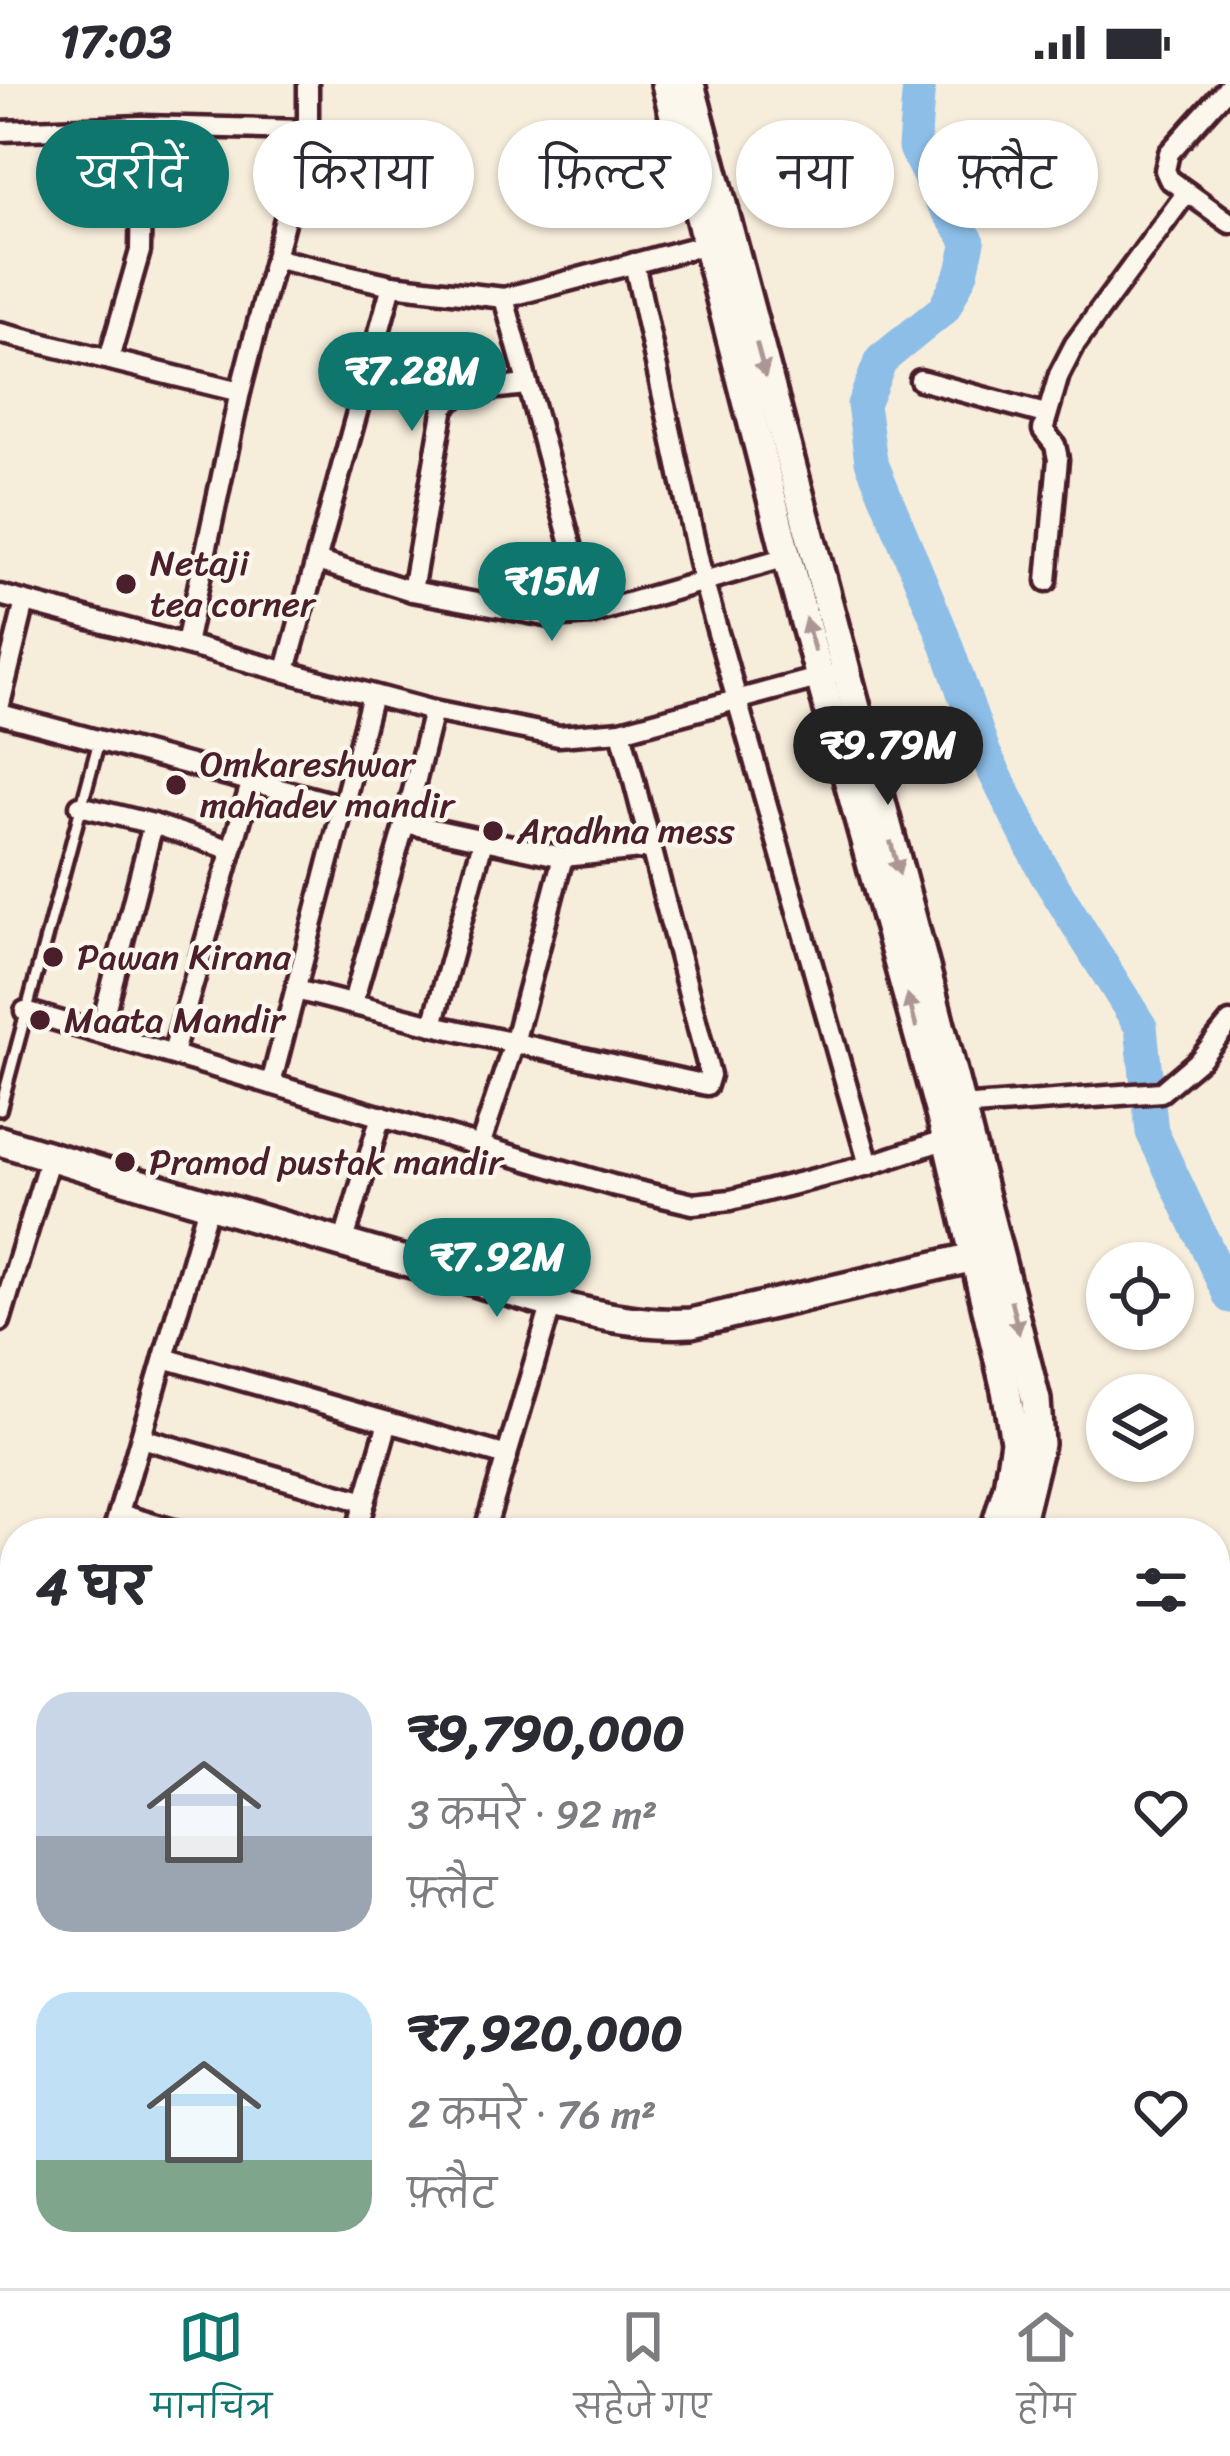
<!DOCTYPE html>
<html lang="hi">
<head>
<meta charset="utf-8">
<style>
	:root { --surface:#fff; --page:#f2f2f3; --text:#2b2b33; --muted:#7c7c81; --line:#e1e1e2; --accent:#0f766e }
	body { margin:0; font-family:Sriracha,"Playpen Sans Deva",sans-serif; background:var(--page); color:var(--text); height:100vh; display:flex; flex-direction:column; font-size:45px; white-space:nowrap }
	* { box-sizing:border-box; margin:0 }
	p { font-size:39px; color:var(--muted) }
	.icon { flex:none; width:66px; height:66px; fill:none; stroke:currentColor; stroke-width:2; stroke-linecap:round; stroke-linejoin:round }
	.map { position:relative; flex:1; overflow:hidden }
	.sheet { position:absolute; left:0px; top:1434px; width:1230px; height:771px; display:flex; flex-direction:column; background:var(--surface); border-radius:48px 48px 0 0; box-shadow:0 3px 9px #0004 }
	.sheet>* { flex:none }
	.top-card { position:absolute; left:36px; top:36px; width:1158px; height:108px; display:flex; gap:24px }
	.controls { position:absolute; left:1086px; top:1158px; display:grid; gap:24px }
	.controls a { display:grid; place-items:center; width:108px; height:108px; border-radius:50%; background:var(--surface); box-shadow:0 3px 9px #0004; font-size:60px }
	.price { position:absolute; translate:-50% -102px; padding:0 27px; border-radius:42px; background:var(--accent); color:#fff; font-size:39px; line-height:78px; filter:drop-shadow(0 3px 6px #0008) }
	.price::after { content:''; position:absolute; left:50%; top:72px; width:36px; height:27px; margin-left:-18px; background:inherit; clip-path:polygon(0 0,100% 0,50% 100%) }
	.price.current { background:#222; color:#fff }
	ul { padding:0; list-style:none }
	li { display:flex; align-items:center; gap:36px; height:300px; padding:0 36px }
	li span { display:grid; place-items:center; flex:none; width:336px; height:240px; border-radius:36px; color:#555 }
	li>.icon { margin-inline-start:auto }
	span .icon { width:144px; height:144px; fill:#fffc; stroke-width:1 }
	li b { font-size:51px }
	h2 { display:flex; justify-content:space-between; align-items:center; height:144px; padding:0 36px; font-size:51px }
	.tag { padding:0 42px; border-radius:54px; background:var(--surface); box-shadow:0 3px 9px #0004; font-size:42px; line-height:108px }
	.tag.current { background:var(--accent); color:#fff }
	.status { display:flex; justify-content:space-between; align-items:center; height:84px; padding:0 60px; background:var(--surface); direction:ltr }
	.status svg { height:33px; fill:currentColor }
	.dock { display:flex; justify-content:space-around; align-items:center; height:168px; border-top:3px solid var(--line); background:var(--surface); font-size:33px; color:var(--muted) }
	.dock a { display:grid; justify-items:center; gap:6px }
	.dock .current { color:var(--accent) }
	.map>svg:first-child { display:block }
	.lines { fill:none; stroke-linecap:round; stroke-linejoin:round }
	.river { stroke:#8cbee8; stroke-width:33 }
	.lane-casing { stroke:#4a1f2b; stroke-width:18 }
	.street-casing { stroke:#4a1f2b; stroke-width:27 }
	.secondary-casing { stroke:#4a1f2b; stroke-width:36 }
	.lane { stroke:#fbf7ec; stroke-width:9 }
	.street { stroke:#fbf7ec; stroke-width:18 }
	.secondary { stroke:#fbf7ec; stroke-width:27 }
	.oneway { fill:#ab9695 }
	.poi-dot { fill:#4a1f2b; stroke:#fbf7ec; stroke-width:4.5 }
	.labels { text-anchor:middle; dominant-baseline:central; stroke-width:9; stroke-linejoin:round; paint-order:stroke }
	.poi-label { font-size:36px; fill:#4a1f2b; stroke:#fbf7ec; text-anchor:start }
</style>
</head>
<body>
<div class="status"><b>17:03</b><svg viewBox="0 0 49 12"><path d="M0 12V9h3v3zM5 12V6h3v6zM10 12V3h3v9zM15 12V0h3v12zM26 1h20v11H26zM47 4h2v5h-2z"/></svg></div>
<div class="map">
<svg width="1230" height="2204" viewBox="0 0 1230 2204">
	<rect width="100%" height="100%" fill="#f7eddb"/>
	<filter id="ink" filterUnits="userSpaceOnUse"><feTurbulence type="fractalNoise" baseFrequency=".00833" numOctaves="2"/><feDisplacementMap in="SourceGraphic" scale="24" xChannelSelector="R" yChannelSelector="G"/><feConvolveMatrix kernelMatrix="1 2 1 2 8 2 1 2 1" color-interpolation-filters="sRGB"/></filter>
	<g filter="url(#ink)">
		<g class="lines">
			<path class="river" d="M919,0L914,63L940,115L969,158L962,188L944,225L881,276L863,321L871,377L941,546L985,670L1045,789L1141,943L1152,1048L1230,1213"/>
			<g class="lane-casing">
				<path id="lane" d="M0,1026L99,657"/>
			</g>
			<g class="street-casing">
				<g id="street">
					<path d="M1230,1L1169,69L1165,86L1169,95L1230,139"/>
					<path d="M0,47L142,42L308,46"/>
					<path d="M277,175L392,201L504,214L707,160"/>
					<path d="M634,179L703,496L869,1081"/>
					<path d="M504,214L590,530"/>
					<path d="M0,249L240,308"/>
					<path d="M109,275L140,167L142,42"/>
					<path d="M920,296L1045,330"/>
					<path d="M317,477L412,507L551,533L590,530L787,473"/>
					<path d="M1047,497L1058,375L1055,361L1043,346L1059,291L1075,260L1187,108"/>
					<path d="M412,507L444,322L462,308L526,301"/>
					<path d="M0,511L433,627L559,652L621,647L829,591"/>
					<path d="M186,560L240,308L308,46V0"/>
					<path d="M286,586L392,201"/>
					<path d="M0,620L25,518"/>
					<path d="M0,630L343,722"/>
					<path d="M80,722L153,740L229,765"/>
					<path d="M405,739L563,773L650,764"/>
					<path d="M296,906L433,941L707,1001L710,991L621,647"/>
					<path d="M353,918L405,739L433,627"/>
					<path d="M25,927L612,1101L693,1120L731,1116L869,1081L947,1055"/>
					<path d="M433,941L483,757"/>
					<path d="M100,947L153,740"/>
					<path d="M173,969L252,696"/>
					<path d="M271,1000L372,611"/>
					<path d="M959,1023L1161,1008L1200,975L1230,938"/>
					<path d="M481,1059L514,959L563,773"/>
					<path d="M343,1160L381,1032"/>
					<path d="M0,1237L50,1073"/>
					<path d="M164,1274L507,1372"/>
					<path d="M141,1354L365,1418"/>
					<path d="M119,1430L184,1449"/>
					<path d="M113,1449L208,1122"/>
					<path d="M356,1449L388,1338"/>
					<path d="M484,1449L552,1219"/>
					<path d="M0,1773L15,1778"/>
					<path d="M1215,1838L1230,1847"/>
					<path d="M0,2076L15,2080"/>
					<path d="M417,2190L469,2204"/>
					<path d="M1163,2190L1204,2204"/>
					<path d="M590,2204L594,2190"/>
				</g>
			</g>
			<g class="secondary-casing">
				<g id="secondary">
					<path d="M666,0L787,473L947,1055L1006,1306L1015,1357L1008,1403L994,1449"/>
					<path d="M690,0L931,906L1036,1316L1039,1360L1017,1449"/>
					<path d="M0,1057C147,1102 293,1146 440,1187C517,1209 611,1244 691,1239L974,1173L988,1167"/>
					<path d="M776,2204L780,2190"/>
					<path d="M800,2204L804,2190"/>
				</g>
			</g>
			<use href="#lane" class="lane"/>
			<use href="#street" class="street"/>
			<use href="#secondary" class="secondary"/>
		</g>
		<defs><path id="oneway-solid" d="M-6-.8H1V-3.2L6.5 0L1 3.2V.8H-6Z" transform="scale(3)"/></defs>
		<g class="oneway">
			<use href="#oneway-solid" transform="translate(761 276) rotate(75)"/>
			<use href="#oneway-solid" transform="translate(810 551) rotate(-106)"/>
			<use href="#oneway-solid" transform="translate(895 774) rotate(75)"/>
			<use href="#oneway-solid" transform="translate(912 927) rotate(-105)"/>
			<use href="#oneway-solid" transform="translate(1015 1233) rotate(76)"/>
		</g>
	</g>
	<g class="poi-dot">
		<circle cx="126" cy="500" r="12"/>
		<circle cx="176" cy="701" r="12"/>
		<circle cx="493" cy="747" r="12"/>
		<circle cx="53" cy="873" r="12"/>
		<circle cx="40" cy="936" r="12"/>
		<circle cx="125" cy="1078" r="12"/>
	</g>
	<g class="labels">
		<g class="poi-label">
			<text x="150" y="479">Netaji<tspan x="150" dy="41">tea corner</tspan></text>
			<text x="200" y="680">Omkareshwar<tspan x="200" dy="41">mahadev mandir</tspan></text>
			<text x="517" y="747">Aradhna mess</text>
			<text x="77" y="873">Pawan Kirana</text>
			<text x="64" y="936">Maata Mandir</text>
			<text x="149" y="1078">Pramod pustak mandir</text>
		</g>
	</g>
</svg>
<div class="controls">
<a><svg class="icon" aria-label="locate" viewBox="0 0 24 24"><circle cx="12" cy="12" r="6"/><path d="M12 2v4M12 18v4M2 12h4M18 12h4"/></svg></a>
<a><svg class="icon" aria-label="layers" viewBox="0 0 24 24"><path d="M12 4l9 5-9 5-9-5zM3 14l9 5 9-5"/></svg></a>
</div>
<b class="price" style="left:412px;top:350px">₹7.28M</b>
<b class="price" style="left:552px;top:560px">₹15M</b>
<b class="price current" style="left:888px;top:724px">₹9.79M</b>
<b class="price" style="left:497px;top:1236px">₹7.92M</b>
<div class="top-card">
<a class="tag current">खरीदें</a>
<a class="tag">किराया</a>
<a class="tag">फ़िल्टर</a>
<a class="tag">नया</a>
<a class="tag">फ़्लैट</a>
</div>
<section class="sheet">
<h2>4 घर<svg class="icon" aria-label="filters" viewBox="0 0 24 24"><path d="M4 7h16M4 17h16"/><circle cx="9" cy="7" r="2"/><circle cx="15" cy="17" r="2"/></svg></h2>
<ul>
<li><span style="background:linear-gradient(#c9d6e8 60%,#9aa5b1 0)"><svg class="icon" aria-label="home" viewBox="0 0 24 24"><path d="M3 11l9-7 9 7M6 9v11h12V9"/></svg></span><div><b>₹9,790,000</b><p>3 कमरे · 92 m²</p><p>फ़्लैट</p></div><svg class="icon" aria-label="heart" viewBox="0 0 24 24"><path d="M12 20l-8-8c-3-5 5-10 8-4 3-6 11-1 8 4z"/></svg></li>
<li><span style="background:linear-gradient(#bfe0f5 70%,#7fa58c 0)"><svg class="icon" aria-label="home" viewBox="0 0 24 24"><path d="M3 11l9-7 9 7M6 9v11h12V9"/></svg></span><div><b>₹7,920,000</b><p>2 कमरे · 76 m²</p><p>फ़्लैट</p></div><svg class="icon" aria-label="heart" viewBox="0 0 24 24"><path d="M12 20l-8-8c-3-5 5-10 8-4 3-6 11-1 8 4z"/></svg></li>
</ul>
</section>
</div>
<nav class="dock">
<a class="current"><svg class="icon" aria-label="map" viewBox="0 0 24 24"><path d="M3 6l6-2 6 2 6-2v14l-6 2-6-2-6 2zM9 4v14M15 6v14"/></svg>मानचित्र</a>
<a><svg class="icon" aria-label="saved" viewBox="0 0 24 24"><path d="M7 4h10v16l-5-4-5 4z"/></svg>सहेजे गए</a>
<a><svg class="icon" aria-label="home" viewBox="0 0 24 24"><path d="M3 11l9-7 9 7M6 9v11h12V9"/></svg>होम</a>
</nav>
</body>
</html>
